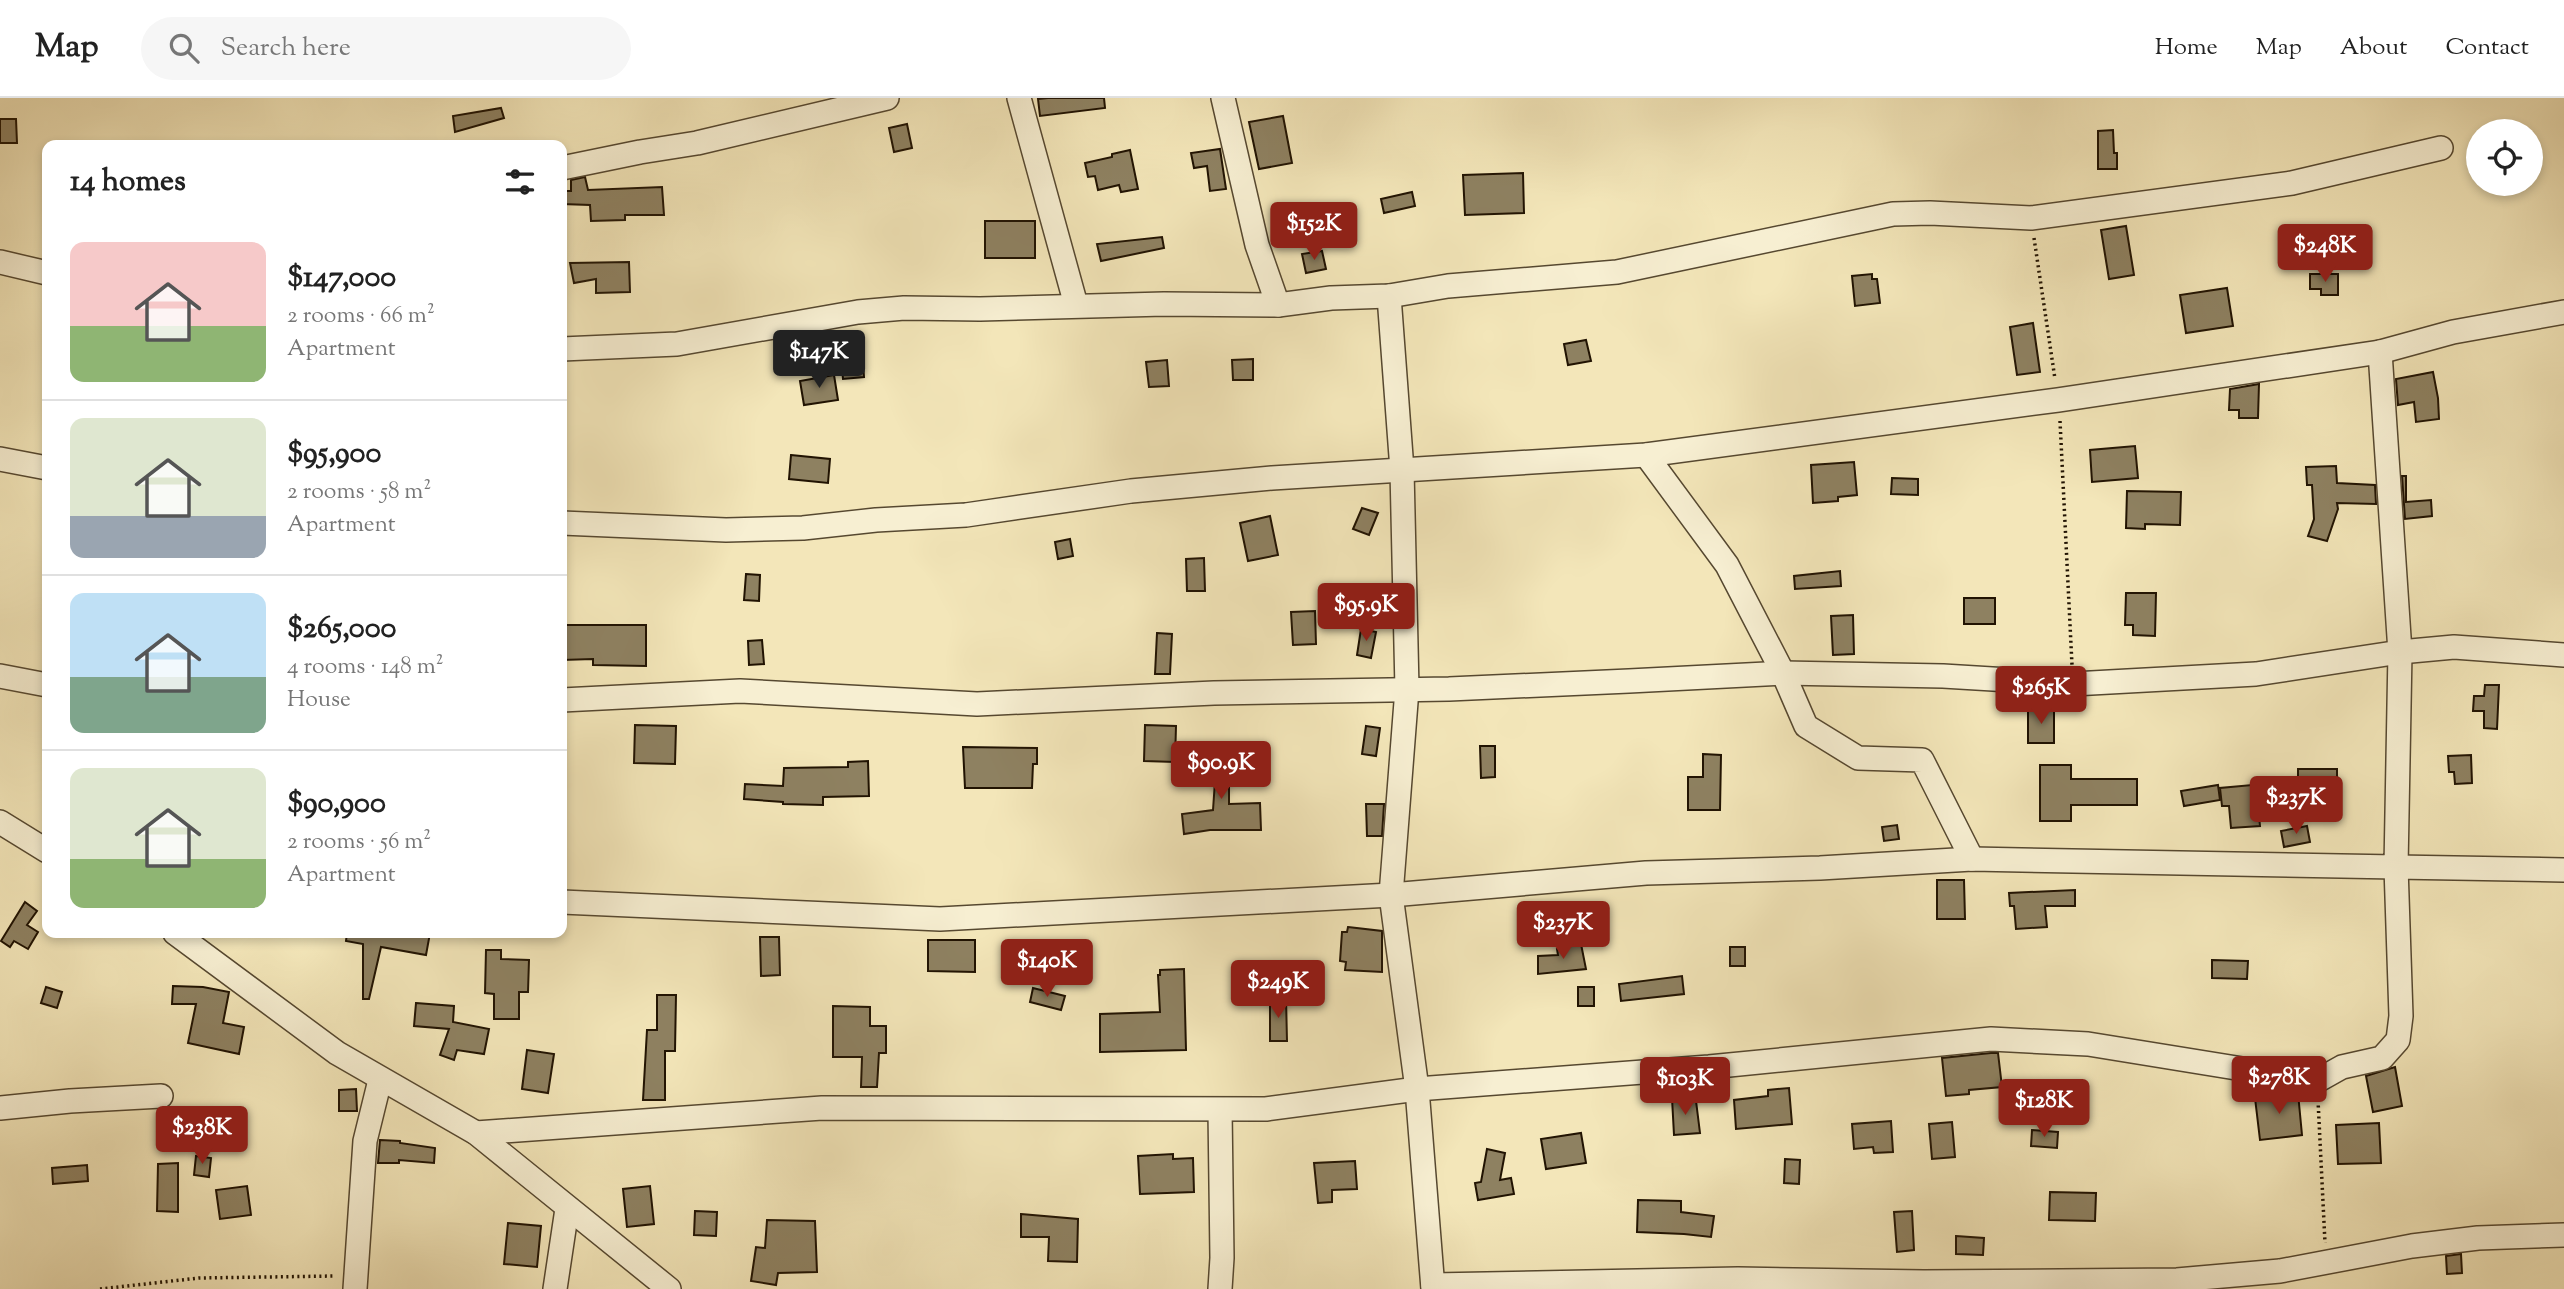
<!DOCTYPE html>
<html lang="en">
<head>
<meta charset="utf-8">
<style>
	:root { --surface:#fff; --page:#f6f6f6; --text:#222; --muted:#767676; --line:#e0e0e0; --accent:#8f2418 }
	body { margin:0; font-family:"Sorts Mill Goudy",serif; background:var(--page); color:var(--text); height:100vh; display:flex; flex-direction:column; font-size:26px; white-space:nowrap }
	* { box-sizing:border-box; margin:0 }
	p { font-size:23px; color:var(--muted) }
	.icon { flex:none; width:38px; height:38px; fill:none; stroke:currentColor; stroke-width:2; stroke-linecap:round; stroke-linejoin:round }
	.map { position:relative; flex:1; overflow:hidden }
	.details { position:absolute; left:42px; top:42px; width:525px; height:798px; display:flex; flex-direction:column; background:var(--surface); border-radius:14px; box-shadow:0 4px 10px #0003 }
	.details>* { flex:none }
	.tools { position:absolute; left:2466px; top:21px; display:grid; gap:14px }
	.tools a { display:grid; place-items:center; width:77px; height:77px; border-radius:50%; background:var(--surface); box-shadow:0 4px 10px #0003; font-size:35px }
	.price { position:absolute; translate:-50% -60px; padding:0 16px; border-radius:7px; background:var(--accent); color:#fff; font-size:23px; line-height:46px; filter:drop-shadow(0 2px 4px #0008) }
	.price::after { content:''; position:absolute; left:50%; top:42px; width:21px; height:16px; margin-left:-10px; background:inherit; clip-path:polygon(0 0,100% 0,50% 100%) }
	.price.on { background:#222; color:#fff }
	ul { padding:0; list-style:none }
	li { display:flex; align-items:center; gap:21px; height:175px; padding:0 28px }
	li+li { border-top:2px solid var(--line) }
	li span { display:grid; place-items:center; flex:none; width:196px; height:140px; border-radius:14px; color:#555 }
	li>.icon { margin-inline-start:auto }
	span .icon { width:84px; height:84px; fill:#fffc; stroke-width:1 }
	li b { font-size:30px }
	h2 { display:flex; justify-content:space-between; align-items:center; height:84px; padding:0 28px; font-size:30px }
	header { display:flex; align-items:center; gap:42px; box-sizing:border-box; height:98px; padding:0 35px; background:var(--surface); border-bottom:2px solid var(--line) }
	header strong { font-size:33px }
	nav { display:flex; gap:38px; margin-inline-start:auto; font-size:24px }
	.search { width:490px; height:63px; background:var(--page); display:flex; align-items:center; gap:18px; box-sizing:border-box; padding:0 24px; border-radius:38px; color:var(--muted); font-size:26px }
	.map>svg:first-child { display:block }
	.building { fill:#8e8161; stroke:#211302; stroke-width:2 }
	.lines { fill:none; stroke-linecap:round; stroke-linejoin:round }
	.minor-casing { stroke:#564830; stroke-width:26 }
	.path { stroke:#211302; stroke-width:3.5; stroke-dasharray:2 3.5; stroke-linecap:butt }
	.minor { stroke:#f7efd2; stroke-width:23 }
</style>
</head>
<body>
<header>
<strong>Map</strong>
<div class="search"><svg class="icon" aria-label="search" viewBox="0 0 24 24"><circle cx="10" cy="10" r="6"/><path d="M15 15l6 6"/></svg>Search here</div>
<nav><a>Home</a><a>Map</a><a>About</a><a>Contact</a></nav>
</header>
<div class="map">
<svg width="2564" height="1191" viewBox="0 0 2564 1191">
	<rect width="100%" height="100%" fill="#f3e6b9"/>
	<filter id="stains"><feTurbulence type="fractalNoise" baseFrequency=".00286" numOctaves="4"/><feColorMatrix values="0 0 0 0 .2 0 0 0 0 .09 0 0 0 0 .02 0 0 0 .5 -.17"/></filter>
	<radialGradient id="worn" r=".72"><stop offset=".6" stop-color="#630" stop-opacity="0"/><stop offset="1" stop-color="#630" stop-opacity=".3"/></radialGradient>
	<g class="building">
		<path d="M1048,0H1104L1105,10L1040,18L1038,1Z"/>
		<path d="M501,10L504,20L455,34L453,18Z"/>
		<path d="M1283,18L1292,65L1259,71L1249,24Z"/>
		<path d="M0,21H16L17,45H0Z"/>
		<path d="M907,26L912,50L894,54L889,30Z"/>
		<path d="M2113,32L2114,55H2117V71H2098V33Z"/>
		<path d="M1220,51L1226,91L1210,93L1207,68L1194,70L1191,55Z"/>
		<path d="M1130,52L1138,91L1121,94L1119,87L1098,92L1095,78L1088,79L1085,65L1112,59V56Z"/>
		<path d="M1523,75L1524,115L1465,117L1463,77Z"/>
		<path d="M585,79L588,92L662,89L664,117H625V122L591,123L590,107L562,106V93H571V82Z"/>
		<path d="M1412,94L1415,108L1384,115L1381,101Z"/>
		<rect x="985" y="123" width="50" height="37"/>
		<path d="M2126,128L2134,177L2109,181L2101,132Z"/>
		<path d="M1162,139L1164,150L1101,163L1097,146Z"/>
		<path d="M1322,153L1326,171L1306,175L1302,156Z"/>
		<path d="M629,164L630,194L596,195V181L574,185L570,165Z"/>
		<path d="M1872,176V181H1877L1880,205L1855,208L1852,178Z"/>
		<path d="M2310,176H2338V197H2321V191H2310Z"/>
		<path d="M2227,190L2233,228L2186,235L2180,197Z"/>
		<path d="M2033,225L2040,274L2017,277L2010,229Z"/>
		<path d="M1586,242L1591,263L1568,267L1564,246Z"/>
		<path d="M862,250L864,279L843,281L840,251Z"/>
		<path d="M1253,261V282H1233L1232,262Z"/>
		<path d="M1167,262L1169,288L1149,289L1146,264Z"/>
		<path d="M2433,274L2438,300L2439,321L2416,324L2414,304L2398,307L2396,281Z"/>
		<path d="M834,277L838,302L804,307L800,283Z"/>
		<path d="M2259,286L2258,320H2239V312H2229L2230,291Z"/>
		<path d="M2135,348L2138,380L2092,384L2090,352Z"/>
		<path d="M791,357L830,361L828,385L789,381Z"/>
		<path d="M1854,364L1857,397L1838,399V403L1813,405L1811,367Z"/>
		<path d="M2336,368L2337,385L2375,387L2376,406L2337,405L2338,411L2327,443L2308,438L2314,421L2312,387H2307L2306,369Z"/>
		<path d="M2402,378H2406V404L2431,402L2432,418L2405,421Z"/>
		<path d="M1892,380L1918,381V397L1891,396Z"/>
		<path d="M2127,393L2181,394L2180,427L2145,426V431L2126,430Z"/>
		<path d="M1362,410L1378,415L1369,437L1353,431Z"/>
		<path d="M1270,418L1278,457L1248,463L1240,425Z"/>
		<path d="M1070,441L1073,458L1058,461L1055,444Z"/>
		<path d="M1204,460L1205,493H1187L1186,461Z"/>
		<path d="M1840,473L1841,488L1795,491L1794,478Z"/>
		<path d="M746,476L760,477L759,503L744,502Z"/>
		<path d="M2126,495H2156L2155,538L2133,537V527H2125Z"/>
		<rect x="1964" y="500" width="31" height="26"/>
		<path d="M1315,513L1316,546L1293,547L1291,514Z"/>
		<path d="M1853,517L1854,556L1833,557L1831,518Z"/>
		<path d="M562,527H646V568L593,567V561L562,562Z"/>
		<path d="M1361,531L1376,534L1371,560L1357,557Z"/>
		<path d="M1157,535L1172,536L1170,576H1155Z"/>
		<path d="M762,542L764,566L749,567L748,543Z"/>
		<path d="M2485,587H2499L2497,631L2484,630V613H2473L2474,598H2484Z"/>
		<path d="M2028,610L2054,611V645H2028Z"/>
		<path d="M635,627L676,628L675,666L634,665Z"/>
		<path d="M1145,627L1176,628L1175,664L1144,663Z"/>
		<path d="M1366,628L1380,630L1376,658L1362,656Z"/>
		<path d="M1480,648H1495V679L1481,680Z"/>
		<path d="M963,649L1037,650V666H1033L1032,690H965Z"/>
		<path d="M1218,655H1229V706L1260,705L1261,732H1210L1184,736L1182,716L1213,712L1215,683H1195L1196,657H1217Z"/>
		<path d="M1703,656L1721,657L1720,712H1688V679H1703Z"/>
		<path d="M2471,657L2472,685L2455,686L2454,674H2449L2448,658Z"/>
		<path d="M868,663L869,698L823,699V707L783,706V704L744,701L745,686L783,688L784,670L848,669V664Z"/>
		<path d="M2040,667H2071V681H2137V707H2071V723H2040Z"/>
		<rect x="2298" y="671" width="39" height="26"/>
		<path d="M2218,687L2220,702L2184,708L2181,693Z"/>
		<path d="M2252,687L2253,698L2257,697L2260,728L2231,730L2229,708H2222L2220,690Z"/>
		<path d="M1366,706H1384L1382,738H1367Z"/>
		<path d="M1897,727L1899,741L1884,743L1882,729Z"/>
		<path d="M2307,728L2310,744L2284,749L2281,733Z"/>
		<path d="M1937,782H1964L1965,821H1937Z"/>
		<path d="M2075,792V808H2045L2047,829L2016,831L2014,808H2010L2009,795Z"/>
		<path d="M25,804L37,813L27,827L38,834L28,851L14,843L10,849L1,843Z"/>
		<path d="M1348,829L1382,833V874L1345,872L1346,864L1340,863L1342,834H1347Z"/>
		<path d="M347,835H430L426,857L381,849L369,901H363V846L346,843Z"/>
		<path d="M760,839H779L780,877L761,878Z"/>
		<path d="M928,842H975V874L928,873Z"/>
		<path d="M1581,846L1586,871L1538,876V858L1558,857L1557,851Z"/>
		<rect x="1730" y="849" width="15" height="19"/>
		<path d="M486,852H501V861L529,862L528,894H519V921H494V896L485,895Z"/>
		<path d="M2212,862L2248,863L2247,881L2212,880Z"/>
		<path d="M1184,871L1186,952L1100,954V916L1160,914L1158,877H1160V872Z"/>
		<path d="M1682,878L1684,896L1621,903L1619,886Z"/>
		<path d="M173,888L203,889L229,894L223,925L244,929L239,956L188,945L196,906H172Z"/>
		<path d="M46,889L62,894L57,910L41,905Z"/>
		<rect x="1578" y="889" width="16" height="19"/>
		<path d="M1033,890L1065,898L1061,912L1030,904Z"/>
		<path d="M657,897H676L675,953H665V1002H643L647,932H657Z"/>
		<path d="M1270,900H1286L1287,943H1270Z"/>
		<path d="M416,905L454,908L453,924L489,931L484,956L457,952L454,962L440,957L449,931L414,928Z"/>
		<path d="M833,908L870,909V928H886V955H879L877,989H861L862,959H833Z"/>
		<path d="M527,952L554,956L548,995L522,991Z"/>
		<path d="M1991,955H1998L2002,989L1969,992V996L1946,998L1942,960Z"/>
		<path d="M2395,969L2402,1008L2373,1014L2366,978Z"/>
		<path d="M1789,990L1792,1026L1736,1031L1734,1002L1768,998V992Z"/>
		<path d="M356,991L357,1013H339V992Z"/>
		<path d="M2298,995L2302,1037L2260,1042L2255,1000Z"/>
		<path d="M1689,999V1004L1696,1003L1700,1035L1674,1037L1672,1000Z"/>
		<path d="M1891,1023L1893,1054L1874,1055L1873,1049L1854,1051L1852,1026Z"/>
		<path d="M1952,1024L1955,1059L1932,1061L1929,1026Z"/>
		<path d="M2379,1025L2381,1065L2338,1066L2336,1027Z"/>
		<path d="M2032,1032L2058,1034L2057,1050L2031,1048Z"/>
		<path d="M1581,1035L1586,1065L1546,1071L1541,1041Z"/>
		<path d="M380,1042L400,1043V1045L435,1050L434,1065L399,1062V1065H378Z"/>
		<path d="M1487,1051L1505,1055L1500,1082L1511,1080L1514,1096L1478,1102L1475,1085L1481,1084Z"/>
		<path d="M1173,1056V1061L1193,1060L1194,1094L1140,1096L1138,1058Z"/>
		<path d="M196,1058L211,1060L209,1079L194,1077Z"/>
		<path d="M1785,1061L1800,1062L1799,1086L1784,1085Z"/>
		<path d="M1355,1063L1357,1091L1332,1092V1104L1318,1105L1314,1065Z"/>
		<path d="M178,1065V1114L157,1113L158,1066Z"/>
		<path d="M87,1067L88,1083L53,1086L52,1070Z"/>
		<path d="M247,1088L251,1117L220,1121L216,1092Z"/>
		<path d="M650,1088L654,1126L627,1129L623,1091Z"/>
		<path d="M2050,1094L2096,1095L2095,1123L2049,1122Z"/>
		<path d="M1638,1102L1681,1103V1114L1714,1118L1711,1139L1684,1136L1637,1134Z"/>
		<path d="M695,1113L717,1114L716,1138L694,1137Z"/>
		<path d="M1912,1113L1914,1152L1897,1154L1894,1114Z"/>
		<path d="M1021,1116L1078,1121L1077,1164L1048,1163L1049,1139H1021Z"/>
		<path d="M767,1122L815,1123L817,1174L778,1175L776,1187L751,1183L756,1149L765,1150Z"/>
		<path d="M508,1125L541,1128L537,1169L504,1166Z"/>
		<path d="M1956,1138L1984,1140L1983,1157L1956,1156Z"/>
		<path d="M2461,1156L2462,1175L2447,1176L2446,1158Z"/>
	</g>
	<g class="lines">
		<g class="minor-casing">
			<g id="minor">
				<path d="M1019,0L1076,207"/>
				<path d="M562,70L640,54L697,45L887,0"/>
				<path d="M0,164L47,175"/>
				<path d="M1389,198L1402,372L1407,591L1391,797L1417,991L1433,1191"/>
				<path d="M1278,207L1331,200L1389,198L1448,188L1617,174L1893,116L1930,115L2031,120L2292,85L2441,50"/>
				<path d="M562,251L677,246L858,214L904,210L980,211L1164,206L1278,207L1257,147L1223,0"/>
				<path d="M1646,357L1727,467L1783,575L1806,628L1858,660L1922,662L1972,761"/>
				<path d="M0,361L47,370"/>
				<path d="M562,425L726,432L803,430L876,422L966,417L1131,393L1272,380L1646,357L2058,302L2380,254L2453,234L2564,214"/>
				<path d="M0,578L47,587"/>
				<path d="M562,602L740,593L977,606L1214,595L1449,591L1629,583L1783,575L1943,578L2073,586L2256,576L2400,554L2454,549L2564,557"/>
				<path d="M0,724L47,753"/>
				<path d="M562,804L940,821L1391,797L1646,775L1820,770L1972,761L2396,769L2400,554L2380,254"/>
				<path d="M175,835L337,955L476,1035L669,1191"/>
				<path d="M0,1010L70,1003L161,998"/>
				<path d="M476,1035L822,1010L1266,1011L1417,991L1709,969L1991,941L2088,946L2317,983L2342,969L2382,960L2398,942L2401,918L2396,769L2564,772"/>
				<path d="M1433,1187L1738,1181L1924,1184L2177,1182L2280,1173L2412,1148L2478,1140L2564,1137"/>
				<path d="M355,1191L365,1043L380,982"/>
				<path d="M555,1191L567,1111"/>
				<path d="M1220,1191L1222,1160L1220,1012"/>
			</g>
		</g>
		<g class="path">
			<path d="M2034,140L2055,281"/>
			<path d="M2060,323L2072,567"/>
			<path d="M2318,1002L2325,1145"/>
			<path d="M100,1191L199,1180L335,1178"/>
		</g>
		<use href="#minor" class="minor"/>
	</g>
	<rect width="100%" height="100%" filter="url(#stains)"/>
	<rect width="100%" height="100%" fill="url(#worn)"/>
</svg>
<div class="tools">
<a><svg class="icon" aria-label="locate" viewBox="0 0 24 24"><circle cx="12" cy="12" r="6"/><path d="M12 2v4M12 18v4M2 12h4M18 12h4"/></svg></a>
</div>
<b class="price" style="left:1314px;top:164px">$152K</b>
<b class="price" style="left:2325px;top:186px">$248K</b>
<b class="price on" style="left:819px;top:292px">$147K</b>
<b class="price" style="left:1366px;top:545px">$95.9K</b>
<b class="price" style="left:2041px;top:628px">$265K</b>
<b class="price" style="left:1221px;top:703px">$90.9K</b>
<b class="price" style="left:2296px;top:738px">$237K</b>
<b class="price" style="left:1563px;top:863px">$237K</b>
<b class="price" style="left:1047px;top:901px">$140K</b>
<b class="price" style="left:1278px;top:922px">$249K</b>
<b class="price" style="left:2279px;top:1018px">$278K</b>
<b class="price" style="left:1685px;top:1019px">$103K</b>
<b class="price" style="left:2044px;top:1041px">$128K</b>
<b class="price" style="left:202px;top:1068px">$238K</b>
<section class="details">
<h2>14 homes<svg class="icon" aria-label="filters" viewBox="0 0 24 24"><path d="M4 7h16M4 17h16"/><circle cx="9" cy="7" r="2"/><circle cx="15" cy="17" r="2"/></svg></h2>
<ul>
<li><span style="background:linear-gradient(#f6c9c9 60%,#8fb573 0)"><svg class="icon" aria-label="home" viewBox="0 0 24 24"><path d="M3 11l9-7 9 7M6 9v11h12V9"/></svg></span><div><b>$147,000</b><p>2 rooms · 66 m²</p><p>Apartment</p></div></li>
<li><span style="background:linear-gradient(#dfe7d0 70%,#9aa5b1 0)"><svg class="icon" aria-label="home" viewBox="0 0 24 24"><path d="M3 11l9-7 9 7M6 9v11h12V9"/></svg></span><div><b>$95,900</b><p>2 rooms · 58 m²</p><p>Apartment</p></div></li>
<li><span style="background:linear-gradient(#bfe0f5 60%,#7fa58c 0)"><svg class="icon" aria-label="home" viewBox="0 0 24 24"><path d="M3 11l9-7 9 7M6 9v11h12V9"/></svg></span><div><b>$265,000</b><p>4 rooms · 148 m²</p><p>House</p></div></li>
<li><span style="background:linear-gradient(#dfe7d0 65%,#8fb573 0)"><svg class="icon" aria-label="home" viewBox="0 0 24 24"><path d="M3 11l9-7 9 7M6 9v11h12V9"/></svg></span><div><b>$90,900</b><p>2 rooms · 56 m²</p><p>Apartment</p></div></li>
</ul>
</section>
</div>
</body>
</html>
